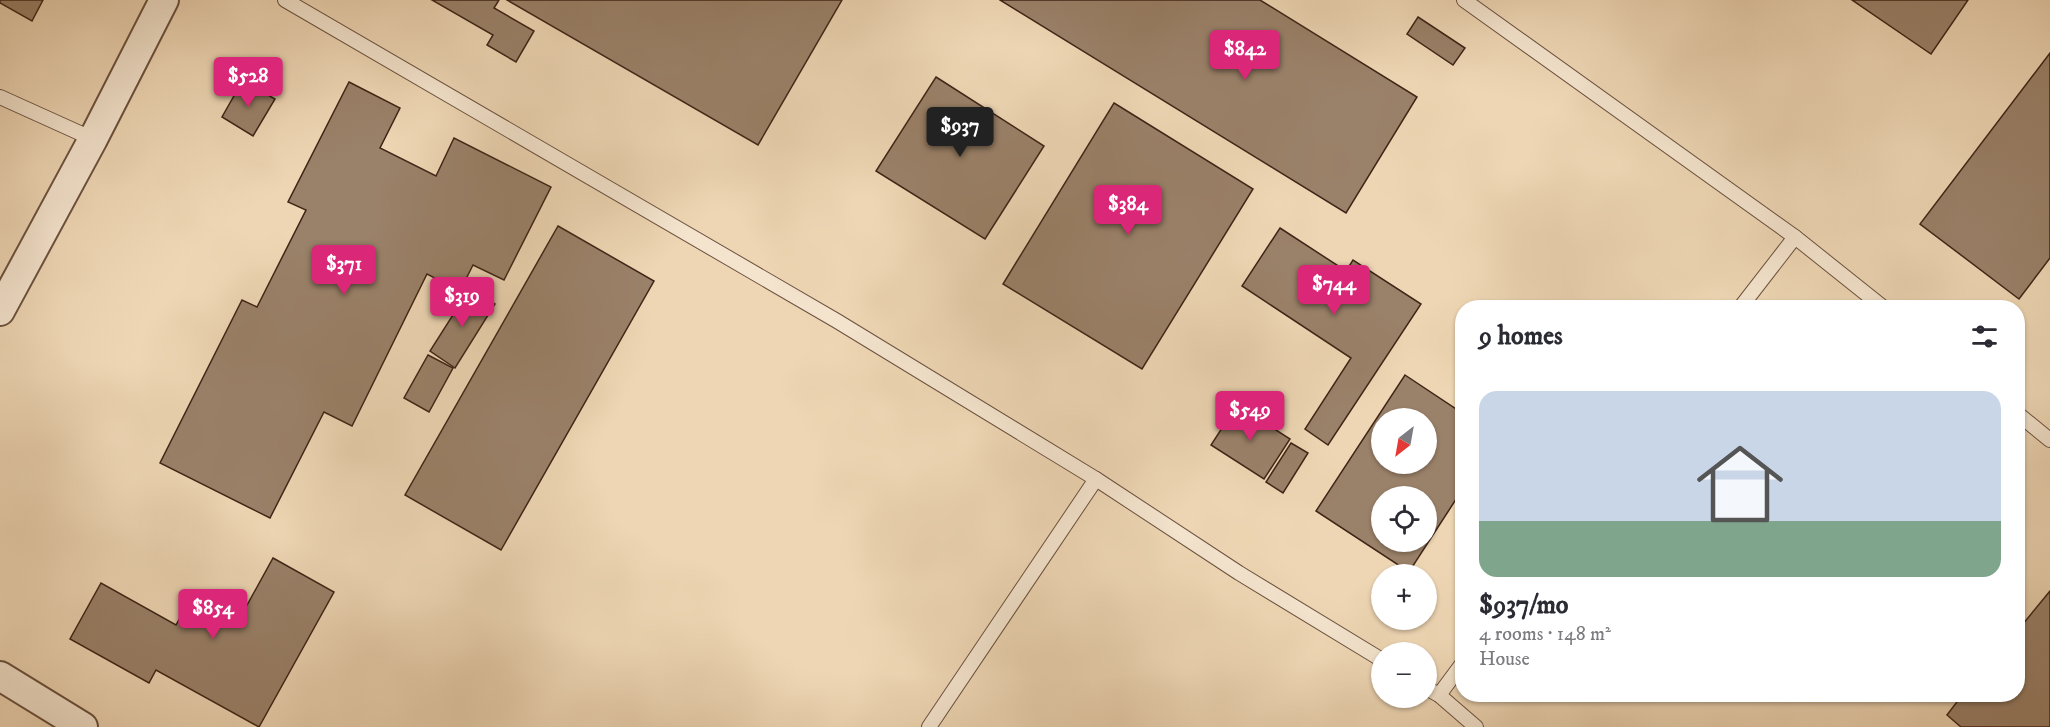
<!DOCTYPE html>
<html lang="en">
<head>
<meta charset="utf-8">
<style>
	:root { --surface:#fff; --page:#f7f7f7; --text:#2b2b33; --muted:#7c7c81; --accent:#db2777 }
	body { margin:0; font-family:"IM FELL DW Pica",serif; background:var(--page); color:var(--text); height:100vh; display:flex; flex-direction:column; font-size:22px; white-space:nowrap }
	* { box-sizing:border-box; margin:0 }
	p { font-size:20px; color:var(--muted) }
	.icon { flex:none; width:33px; height:33px; fill:none; stroke:currentColor; stroke-width:2; stroke-linecap:round; stroke-linejoin:round }
	.map { position:relative; flex:1; overflow:hidden }
	.details { position:absolute; left:1455px; top:300px; width:570px; height:402px; display:flex; flex-direction:column; background:var(--surface); border-radius:24px; box-shadow:0 2px 4px #0004 }
	.details>* { flex:none }
	.needle { width:39px; rotate:211deg }
	.fabs { position:absolute; left:1371px; top:408px; display:grid; gap:12px }
	.fabs a { display:grid; place-items:center; width:66px; height:66px; border-radius:50%; background:var(--surface); box-shadow:0 2px 4px #0004; font-size:30px }
	.price { position:absolute; translate:-50% -51px; padding:0 14px; border-radius:6px; background:var(--accent); color:#fff; font-size:20px; line-height:39px; filter:drop-shadow(0 2px 3px #0008) }
	.price::after { content:''; position:absolute; left:50%; top:36px; width:18px; height:14px; margin-left:-9px; background:inherit; clip-path:polygon(0 0,100% 0,50% 100%) }
	.price.selected { background:#222; color:#fff }
	ul { padding:0; list-style:none }
	li { display:grid; align-content:center; gap:12px; height:318px; padding:0 24px }
	li span { display:grid; place-items:center; height:186px; border-radius:18px; color:#555 }
	li>.icon { margin-inline-start:auto }
	span .icon { width:108px; height:108px; fill:#fffc; stroke-width:1 }
	li b { font-size:26px }
	h2 { display:flex; justify-content:space-between; align-items:center; height:72px; padding:0 24px; font-size:26px }
	.map>svg:first-child { display:block }
	.building { fill:#9a8169; stroke:#3f2517; stroke-width:1.5; fill-rule:evenodd }
	.lines { fill:none; stroke-linecap:round; stroke-linejoin:round }
	.service-casing { stroke:#6b513e; stroke-width:16 }
	.minor-casing { stroke:#6b513e; stroke-width:32 }
	.service { stroke:#f4e4ce; stroke-width:14 }
	.minor { stroke:#f4e4ce; stroke-width:28 }
</style>
</head>
<body>
<div class="map">
<svg width="2050" height="727" viewBox="0 0 2050 727">
	<rect width="100%" height="100%" fill="#eed6b4"/>
	<filter id="stains"><feTurbulence type="fractalNoise" baseFrequency=".00333" numOctaves="4"/><feColorMatrix values="0 0 0 0 .2 0 0 0 0 .09 0 0 0 0 .02 0 0 0 .5 -.17"/></filter>
	<radialGradient id="worn" r=".72"><stop offset=".6" stop-color="#630" stop-opacity="0"/><stop offset="1" stop-color="#630" stop-opacity=".3"/></radialGradient>
	<g class="building">
		<path d="M0,0H43L32,21L0,3Z"/>
		<path d="M432,0H499L494,8L534,31L516,62L487,45L493,35Z"/>
		<path d="M507,0H842L758,145Z"/>
		<path d="M1000,0H1260L1417,97L1346,213Z"/>
		<path d="M1852,0H1968L1931,54Z"/>
		<path d="M1418,17L1465,48L1453,65L1407,34Z"/>
		<path d="M2050,53V258L2019,299L1920,224Z"/>
		<path d="M936,77L1044,146L985,239L876,171Z"/>
		<path d="M243,80L275,99L253,136L222,117Z"/>
		<path d="M349,82L400,108L380,148L436,176L454,138L551,187L504,280L473,265L460,291L427,274L352,426L324,412L270,518L160,463L242,300L257,307L306,210L288,202Z"/>
		<path d="M1114,103L1253,189L1142,369L1003,284Z"/>
		<path d="M558,226L654,281L501,550L405,495Z"/>
		<path d="M1280,228L1346,271L1353,260L1421,304L1328,445L1305,429L1351,358L1242,286Z"/>
		<path d="M470,288L495,304L455,368L430,351Z"/>
		<path d="M428,355L453,368L429,412L404,398Z"/>
		<path d="M1405,375L1462,413V490L1409,572L1316,511ZM1382,418H1426V464H1382ZM1382,496H1426V542H1382Z"/>
		<path d="M1237,405L1290,439L1264,479L1211,445Z"/>
		<path d="M1291,443L1308,453L1283,493L1266,482Z"/>
		<path d="M273,558L334,592L259,727L156,670L149,683L70,639L101,583L176,625L195,590L241,616Z"/>
		<path d="M2050,591V727H1961L1947,715L1963,694H2018V630Z"/>
	</g>
	<g class="lines">
		<g class="service-casing">
			<g id="service">
				<path d="M285,0L837,321L1096,479L1239,573L1382,660"/>
				<path d="M1464,0L1795,237L1884,308"/>
				<path d="M0,97L93,139"/>
				<path d="M1740,308L1795,237"/>
				<path d="M2018,414L2050,440"/>
				<path d="M1426,688L1439,695L1476,727"/>
				<path d="M1439,695L1462,664"/>
				<path d="M929,727L1096,479"/>
			</g>
		</g>
		<g class="minor-casing">
			<g id="minor">
				<path d="M0,311L93,139L164,0"/>
				<path d="M0,676L83,727"/>
			</g>
		</g>
		<use href="#service" class="service"/>
		<use href="#minor" class="minor"/>
	</g>
	<rect width="100%" height="100%" filter="url(#stains)"/>
	<rect width="100%" height="100%" fill="url(#worn)"/>
</svg>
<div class="fabs">
<a><svg class="needle" viewBox="-14 -14 28 28"><path d="M0-13l5 13h-10z" fill="#e53935"/><path d="M0 13l5-13h-10z" fill="#7c7c81"/></svg></a>
<a><svg class="icon" aria-label="locate" viewBox="0 0 24 24"><circle cx="12" cy="12" r="6"/><path d="M12 2v4M12 18v4M2 12h4M18 12h4"/></svg></a>
<a>+</a>
<a>−</a>
</div>
<b class="price" style="left:1245px;top:81px">$842</b>
<b class="price" style="left:248px;top:108px">$528</b>
<b class="price selected" style="left:960px;top:158px">$937</b>
<b class="price" style="left:1128px;top:236px">$384</b>
<b class="price" style="left:344px;top:296px">$371</b>
<b class="price" style="left:1334px;top:316px">$744</b>
<b class="price" style="left:462px;top:328px">$319</b>
<b class="price" style="left:1250px;top:442px">$549</b>
<b class="price" style="left:213px;top:640px">$854</b>
<section class="details">
<h2>9 homes<svg class="icon" aria-label="filters" viewBox="0 0 24 24"><path d="M4 7h16M4 17h16"/><circle cx="9" cy="7" r="2"/><circle cx="15" cy="17" r="2"/></svg></h2>
<ul>
<li><span style="background:linear-gradient(#c9d6e8 70%,#7fa58c 0)"><svg class="icon" aria-label="home" viewBox="0 0 24 24"><path d="M3 11l9-7 9 7M6 9v11h12V9"/></svg></span><div><b>$937/mo</b><p>4 rooms · 148 m²</p><p>House</p></div></li>
</ul>
</section>
</div>
</body>
</html>
